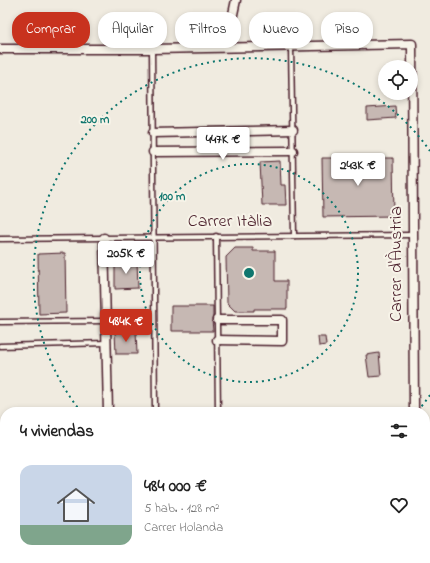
<!DOCTYPE html>
<html lang="es">
<head>
<meta charset="utf-8">
<style>
	:root { --surface:#fff; --page:#f6f6f6; --text:#222; --muted:#767676; --accent:#c8321e }
	body { margin:0; font-family:"Indie Flower",sans-serif; background:var(--page); color:var(--text); height:100vh; display:flex; flex-direction:column; font-size:15px; white-space:nowrap }
	* { box-sizing:border-box; margin:0 }
	p { font-size:13px; color:var(--muted) }
	.icon { flex:none; width:22px; height:22px; fill:none; stroke:currentColor; stroke-width:2; stroke-linecap:round; stroke-linejoin:round }
	.map { position:relative; flex:1; overflow:hidden }
	.panel { position:absolute; left:0px; top:407px; width:430px; height:156px; display:flex; flex-direction:column; background:var(--surface); border-radius:16px 16px 0 0; box-shadow:0 2px 6px #0003 }
	.panel>* { flex:none }
	.banner { position:absolute; left:12px; top:12px; width:406px; height:36px; display:flex; gap:8px }
	.fabs { position:absolute; left:378px; top:60px; display:grid; gap:8px }
	.fabs a { display:grid; place-items:center; width:40px; height:40px; border-radius:50%; background:var(--surface); box-shadow:0 2px 6px #0003; font-size:20px }
	.price { position:absolute; translate:-50% -34px; padding:0 9px; border-radius:4px; background:#fff; color:#222; font-size:13px; line-height:26px; filter:drop-shadow(0 1px 2px #0008) }
	.price::after { content:''; position:absolute; left:50%; top:24px; width:12px; height:9px; margin-left:-6px; background:inherit; clip-path:polygon(0 0,100% 0,50% 100%) }
	.price.active { background:var(--accent); color:#fff }
	ul { padding:0; list-style:none }
	li { display:flex; align-items:center; gap:12px; height:100px; padding:0 20px }
	li span { display:grid; place-items:center; flex:none; width:112px; height:80px; border-radius:12px; color:#555 }
	li>.icon { margin-inline-start:auto }
	span .icon { width:48px; height:48px; fill:#fffc; stroke-width:1 }
	li b { font-size:17px }
	h2 { display:flex; justify-content:space-between; align-items:center; height:48px; padding:0 20px; font-size:17px }
	.tag { padding:0 14px; border-radius:16px; background:var(--surface); box-shadow:0 2px 6px #0003; font-size:14px; line-height:36px }
	.tag.active { background:var(--accent); color:#fff }
	.map>svg:first-child { display:block }
	.building { fill:#c6b8b3; stroke:#4a1f2b }
	.lines { fill:none; stroke-linecap:round; stroke-linejoin:round }
	.service-casing { stroke:#4a1f2b; stroke-width:7 }
	.minor-casing { stroke:#4a1f2b; stroke-width:11 }
	.service { stroke:#f7f3e8; stroke-width:4 }
	.minor { stroke:#f7f3e8; stroke-width:8 }
	.ring { fill:none; stroke:#0f766e; stroke-width:2; stroke-dasharray:2 4 }
	.labels { text-anchor:middle; dominant-baseline:central; stroke-width:4; stroke-linejoin:round; paint-order:stroke }
	.street-label { font-size:18px; fill:#4a1f2b; stroke:#f7f3e8 }
	.centre { fill:#0f766e; stroke:#f7f3e8; stroke-width:2 }
	.ring-label { font-size:12px; text-anchor:middle; font-weight:bold; fill:#0f766e; stroke:#f7f3e8; stroke-width:4; stroke-linejoin:round; paint-order:stroke }
</style>
</head>
<body>
<div class="map">
<svg width="430" height="563" viewBox="0 0 430 563">
	<rect width="100%" height="100%" fill="#f0ebe0"/>
	<filter id="ink" filterUnits="userSpaceOnUse"><feTurbulence type="fractalNoise" baseFrequency=".025" numOctaves="2"/><feDisplacementMap in="SourceGraphic" scale="8" xChannelSelector="R" yChannelSelector="G"/><feConvolveMatrix kernelMatrix="1 2 1 2 8 2 1 2 1" color-interpolation-filters="sRGB"/></filter>
	<g filter="url(#ink)">
		<g class="building">
			<path d="M395,106L396,118L367,120V108Z"/>
			<path d="M322,158H393L394,216L323,217Z"/>
			<path d="M280,161L281,185H285L286,205H262L260,162Z"/>
			<path d="M235,248H253V251H275V281H287V309H254V311H235L227,303L226,257Z"/>
			<path d="M65,253L66,313L39,314L38,254Z"/>
			<path d="M115,261H137L138,288L115,289Z"/>
			<path d="M171,306H213V316L212,320L213,331H171Z"/>
			<path d="M136,331L137,354H116L115,332Z"/>
			<path d="M318,337H325L326,345L319,346Z"/>
			<path d="M379,353L381,376L369,377L366,355Z"/>
		</g>
		<g class="lines">
			<g class="service-casing">
				<g id="service">
					<path d="M291,46L294,236"/>
					<path d="M152,49L155,412"/>
					<path d="M216,236L218,412"/>
					<path d="M0,239L412,235"/>
					<path d="M0,322L106,321"/>
					<path d="M0,346L106,343"/>
					<path d="M0,429H5"/>
					<path d="M0,512H5"/>
					<path d="M0,534H5"/>
					<path d="M157,558V563"/>
					<path d="M301,558V563"/>
				</g>
			</g>
			<g class="minor-casing">
				<g id="minor">
					<path d="M226,47L236,0"/>
					<path d="M0,49H152L412,44L414,412"/>
					<path d="M153,133L293,130"/>
					<path d="M153,152L293,151"/>
					<path d="M104,238L108,412"/>
					<path d="M217,320H282V341L217,340"/>
					<path d="M110,558V563"/>
					<path d="M416,558V563"/>
				</g>
			</g>
			<use href="#service" class="service"/>
			<use href="#minor" class="minor"/>
		</g>
	</g>
	<g class="ring">
		<circle cx="249" cy="273" r="109"/>
		<path d="M430 395A218 218 0 0 1 417 412M81 412A218 218 0 1 1 430 151"/>
	</g>
	<g class="labels">
		<g class="street-label">
			<text x="230" y="222">Carrer Itàlia</text>
			<text transform="translate(397 264) rotate(-90)">Carrer d'Àustria</text>
		</g>
	</g>
	<circle cx="249" cy="273" r="6" class="centre"/>
	<g class="ring-label">
		<text x="95" y="123">200 m</text>
		<text x="172" y="200">100 m</text>
	</g>
</svg>
<div class="fabs">
<a><svg class="icon" aria-label="locate" viewBox="0 0 24 24"><circle cx="12" cy="12" r="6"/><path d="M12 2v4M12 18v4M2 12h4M18 12h4"/></svg></a>
</div>
<b class="price" style="left:223px;top:161px">447K €</b>
<b class="price" style="left:358px;top:187px">243K €</b>
<b class="price" style="left:126px;top:275px">205K €</b>
<b class="price active" style="left:126px;top:343px">484K €</b>
<div class="banner">
<a class="tag active">Comprar</a>
<a class="tag">Alquilar</a>
<a class="tag">Filtros</a>
<a class="tag">Nuevo</a>
<a class="tag">Piso</a>
</div>
<section class="panel">
<h2>4 viviendas<svg class="icon" aria-label="filters" viewBox="0 0 24 24"><path d="M4 7h16M4 17h16"/><circle cx="9" cy="7" r="2"/><circle cx="15" cy="17" r="2"/></svg></h2>
<ul>
<li><span style="background:linear-gradient(#c9d6e8 75%,#7fa58c 0)"><svg class="icon" aria-label="home" viewBox="0 0 24 24"><path d="M3 11l9-7 9 7M6 9v11h12V9"/></svg></span><div><b>484 000 €</b><p>5 hab. · 128 m²</p><p>Carrer Holanda</p></div><svg class="icon" aria-label="heart" viewBox="0 0 24 24"><path d="M12 20l-8-8c-3-5 5-10 8-4 3-6 11-1 8 4z"/></svg></li>
</ul>
</section>
</div>
</body>
</html>
